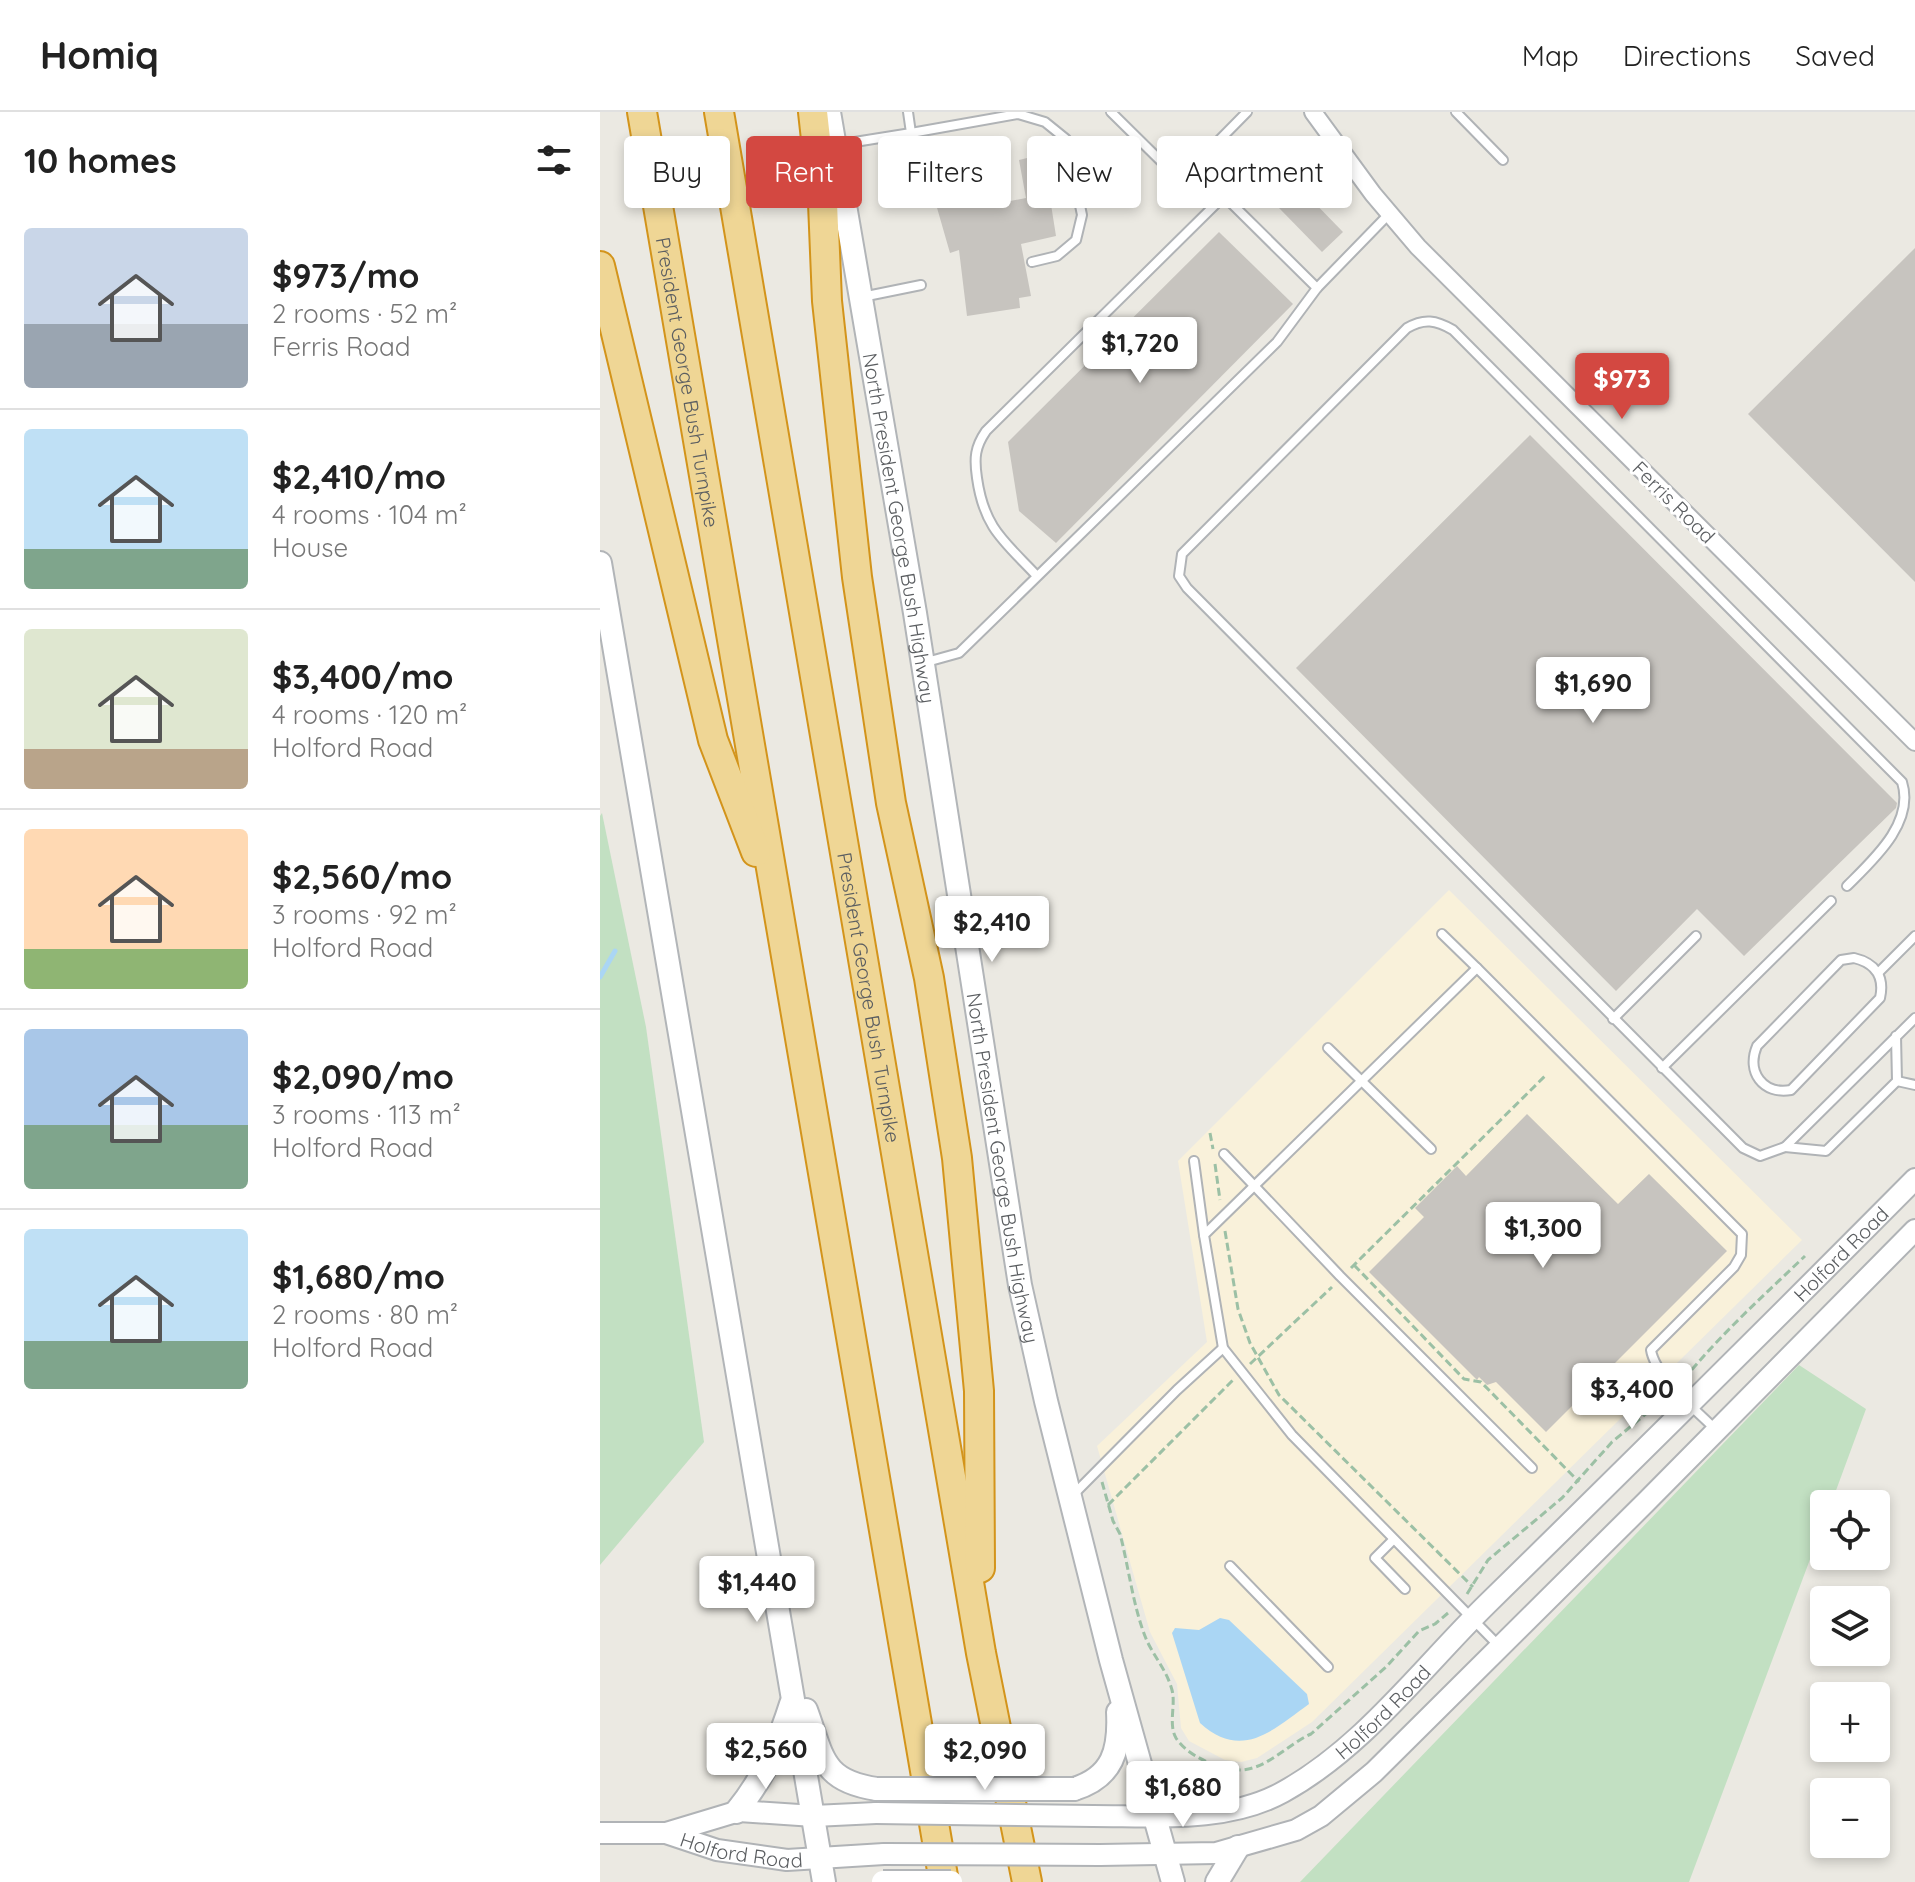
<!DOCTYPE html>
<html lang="en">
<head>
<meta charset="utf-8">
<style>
	:root { --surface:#fff; --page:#f2f2f2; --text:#222; --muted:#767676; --line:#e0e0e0; --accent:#d34841 }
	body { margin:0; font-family:Quicksand,sans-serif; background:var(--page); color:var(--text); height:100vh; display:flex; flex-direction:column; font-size:30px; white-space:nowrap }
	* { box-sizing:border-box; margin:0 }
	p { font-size:26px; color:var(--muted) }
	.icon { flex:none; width:44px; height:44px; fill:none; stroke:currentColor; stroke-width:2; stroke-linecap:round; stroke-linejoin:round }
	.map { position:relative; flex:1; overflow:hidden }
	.drawer { display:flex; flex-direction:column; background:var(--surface); width:600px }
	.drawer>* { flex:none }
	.banner { position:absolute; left:24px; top:24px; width:760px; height:72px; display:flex; gap:16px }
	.buttons { position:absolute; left:1210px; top:1378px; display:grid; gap:16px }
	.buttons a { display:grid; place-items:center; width:80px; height:80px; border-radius:8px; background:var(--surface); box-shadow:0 4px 12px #0003; font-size:40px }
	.price { position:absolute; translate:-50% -68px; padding:0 18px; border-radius:8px; background:#fff; color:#222; font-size:26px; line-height:52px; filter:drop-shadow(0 2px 4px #0008) }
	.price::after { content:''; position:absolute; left:50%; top:48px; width:24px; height:18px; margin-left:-12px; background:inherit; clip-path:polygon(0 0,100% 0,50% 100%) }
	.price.on { background:var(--accent); color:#fff }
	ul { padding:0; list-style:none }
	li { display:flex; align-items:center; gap:24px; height:200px; padding:0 24px }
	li+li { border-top:2px solid var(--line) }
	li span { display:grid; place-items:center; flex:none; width:224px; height:160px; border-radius:8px; color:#555 }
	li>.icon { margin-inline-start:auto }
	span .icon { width:96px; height:96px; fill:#fffc; stroke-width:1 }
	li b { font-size:34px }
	h2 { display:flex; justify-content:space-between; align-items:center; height:96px; padding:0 24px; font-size:34px }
	.pill { padding:0 28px; border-radius:8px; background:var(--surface); box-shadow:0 4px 12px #0003; font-size:28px; line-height:72px }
	.pill.on { background:var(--accent); color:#fff }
	header { display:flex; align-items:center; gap:48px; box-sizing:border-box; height:112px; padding:0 40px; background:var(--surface); border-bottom:2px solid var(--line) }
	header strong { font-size:38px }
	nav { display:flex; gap:44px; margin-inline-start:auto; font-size:28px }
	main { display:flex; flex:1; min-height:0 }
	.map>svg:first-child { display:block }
	.commercial { fill:#f9f1da }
	.green { fill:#c2e0c2 }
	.water { fill:#aad6f4 }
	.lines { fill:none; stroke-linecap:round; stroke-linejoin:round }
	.stream { stroke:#aad6f4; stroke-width:5 }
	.building { fill:#c7c4bf }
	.service-casing { stroke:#b0b3b6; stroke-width:12 }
	.minor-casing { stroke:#b0b3b6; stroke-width:20 }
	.tertiary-casing { stroke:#b0b3b6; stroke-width:24 }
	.secondary-casing { stroke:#b2b5b8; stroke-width:26 }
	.motorway-casing { stroke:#d3941b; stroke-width:32 }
	.path { stroke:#9cc0a5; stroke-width:3; stroke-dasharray:8 4; stroke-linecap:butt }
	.service { stroke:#fff; stroke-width:8 }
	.minor { stroke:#fff; stroke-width:16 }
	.tertiary { stroke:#fff; stroke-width:20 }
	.secondary { stroke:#fff; stroke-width:22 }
	.motorway { stroke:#efd695; stroke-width:28 }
	.tertiary-bridge-casing { stroke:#b0b3b6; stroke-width:24; stroke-linecap:butt }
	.secondary-bridge-casing { stroke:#b2b5b8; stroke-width:26; stroke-linecap:butt }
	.tertiary-bridge { stroke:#fff; stroke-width:20 }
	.secondary-bridge { stroke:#fff; stroke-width:22 }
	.labels { text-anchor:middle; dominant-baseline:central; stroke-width:6; stroke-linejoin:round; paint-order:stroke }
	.street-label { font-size:20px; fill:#5b5e61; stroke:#fff }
</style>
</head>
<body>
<header>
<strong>Homiq</strong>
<nav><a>Map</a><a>Directions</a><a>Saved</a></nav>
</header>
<main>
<section class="drawer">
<h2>10 homes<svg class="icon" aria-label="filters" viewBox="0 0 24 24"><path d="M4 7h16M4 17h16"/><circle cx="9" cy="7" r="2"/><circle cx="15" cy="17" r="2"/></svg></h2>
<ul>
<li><span style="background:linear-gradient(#c9d6e8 60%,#9aa5b1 0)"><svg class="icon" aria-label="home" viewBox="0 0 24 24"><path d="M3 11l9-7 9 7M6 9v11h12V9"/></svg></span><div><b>$973/mo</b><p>2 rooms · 52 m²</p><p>Ferris Road</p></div></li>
<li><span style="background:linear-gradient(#bfe0f5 75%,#7fa58c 0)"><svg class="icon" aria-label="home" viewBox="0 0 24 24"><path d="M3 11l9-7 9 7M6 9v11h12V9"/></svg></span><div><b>$2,410/mo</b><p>4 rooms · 104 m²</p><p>House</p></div></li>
<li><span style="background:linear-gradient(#dfe7d0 75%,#b9a48a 0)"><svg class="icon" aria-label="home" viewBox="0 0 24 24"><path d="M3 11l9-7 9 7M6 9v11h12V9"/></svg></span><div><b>$3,400/mo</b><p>4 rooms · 120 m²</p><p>Holford Road</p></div></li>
<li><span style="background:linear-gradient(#ffd9b3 75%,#8fb573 0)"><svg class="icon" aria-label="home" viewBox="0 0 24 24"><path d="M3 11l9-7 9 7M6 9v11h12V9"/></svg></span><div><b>$2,560/mo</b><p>3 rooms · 92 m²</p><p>Holford Road</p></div></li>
<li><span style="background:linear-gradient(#a9c7e8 60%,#7fa58c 0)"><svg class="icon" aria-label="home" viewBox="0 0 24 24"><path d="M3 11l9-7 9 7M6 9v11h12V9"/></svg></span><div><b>$2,090/mo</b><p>3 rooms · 113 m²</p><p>Holford Road</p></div></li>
<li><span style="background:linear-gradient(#bfe0f5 70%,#7fa58c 0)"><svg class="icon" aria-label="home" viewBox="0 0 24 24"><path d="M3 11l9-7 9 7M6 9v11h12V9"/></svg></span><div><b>$1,680/mo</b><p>2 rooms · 80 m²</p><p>Holford Road</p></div></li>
</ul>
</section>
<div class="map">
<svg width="1315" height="1770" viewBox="0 0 1315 1770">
	<rect width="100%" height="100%" fill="#ebe9e2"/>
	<path class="commercial" d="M849,778L1202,1128L712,1610L657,1646L641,1650L625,1648L589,1629L581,1616L577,1572L550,1520L497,1334L607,1230L578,1049Z"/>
	<g class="green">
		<path d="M2,701L46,915L104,1330L0,1453V704Z"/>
		<path d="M1199,1253L1266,1297L1231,1392H1224V1410L1089,1770H700Z"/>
	</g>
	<path class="water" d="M620,1506L629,1508L707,1582L709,1592C673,1618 642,1649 600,1611L572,1521L575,1516L599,1518Z"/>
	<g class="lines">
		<path class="stream" d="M0,865L15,839"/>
	</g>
	<g class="building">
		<path d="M443,42L456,124L421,132L431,184L419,186L420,196L367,204L359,138L350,141L327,61L367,54L374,96L426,86L419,48Z"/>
		<path d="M667,42L743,120L722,140L646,62Z"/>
		<path d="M619,120L693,192L456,431L419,399L408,330Z"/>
		<path d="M1315,136V470L1148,302Z"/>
		<path d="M930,323L1297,691L1296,696L1144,844L1097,797L1016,879L696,556Z"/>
		<path d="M927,1002L1018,1092L1049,1062L1127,1139L946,1320L896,1270L887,1273L879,1265L877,1268L769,1160L824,1105L815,1096L857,1054L866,1064Z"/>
	</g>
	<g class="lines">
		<g class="service-casing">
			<g id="service">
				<path d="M511,0L580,68L647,0"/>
				<path d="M856,0L903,48"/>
				<path d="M311,21L418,2L445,10L466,27L482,103L476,128L457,144L432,150"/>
				<path d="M236,33L311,21L308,0"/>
				<path d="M717,176L789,102"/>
				<path d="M262,185L321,173"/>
				<path d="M323,551L359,541L677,230L717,176L624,84L386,319C375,335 374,346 377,366C384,416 404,429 437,464"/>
				<path d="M1247,774C1273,748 1315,711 1302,670L853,218C836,208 824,206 807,216L582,442L579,464L587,476L1143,1036L1160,1044L1185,1035L1315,906"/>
				<path d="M842,822L877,856"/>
				<path d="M1254,846C1275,851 1285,864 1280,886L1191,978C1163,983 1146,960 1157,934L1241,848Z"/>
				<path d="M1279,860L1315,824"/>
				<path d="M1013,907L1096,824"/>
				<path d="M728,936L831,1037"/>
				<path d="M1062,956L1231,789"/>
				<path d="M1297,969L1315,973"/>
				<path d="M1185,1035L1226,1039L1297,969L1296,924"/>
				<path d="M624,1042L740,1164L932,1356"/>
				<path d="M594,1049L604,1123"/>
				<path d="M472,1384L577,1278L623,1236"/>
				<path d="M793,1428L775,1446L805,1477"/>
				<path d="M630,1454L728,1555"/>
				<path d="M899,1534L692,1323L623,1236L604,1123L877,856L1142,1122L1141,1143L1134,1155L1051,1238C1055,1264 1096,1298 1115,1317"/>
			</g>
		</g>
		<g class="minor-casing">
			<path id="minor" d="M713,0L773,82L818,135L1315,630"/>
		</g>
		<g class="tertiary-casing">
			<g id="tertiary">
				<path id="s1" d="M493,1704C555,1704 627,1711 683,1680C763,1636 821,1557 886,1493C1030,1352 1173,1210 1315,1067"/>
				<path id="s2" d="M0,1721H66L117,1738L187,1748L284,1742"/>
				<path d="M66,1721L139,1699L214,1704L276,1701"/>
				<path d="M500,1743L616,1741L696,1718L721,1704L774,1660L1046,1390L1315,1118"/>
			</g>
		</g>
		<g class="secondary-casing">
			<g id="secondary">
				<path id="s3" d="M229,0L315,501L420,1173L446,1289L511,1548L573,1770"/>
				<path d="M0,451L224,1770"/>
				<path d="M206,1598C223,1644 221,1669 277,1677"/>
				<path d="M474,1677C513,1665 520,1638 518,1600"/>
				<path d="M136,1700C163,1667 178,1633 191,1592"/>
				<path d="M617,1770L638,1735"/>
			</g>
		</g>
		<g class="motorway-casing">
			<g id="motorway">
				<path id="s4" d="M42,0L344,1770"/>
				<path id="s5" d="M119,0L381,1541L427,1770"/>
				<path d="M213,0L223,91L227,189L257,465L291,691L329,866L357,1046L379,1279L380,1456"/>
				<path d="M0,154L113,628L156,740"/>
			</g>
		</g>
		<g class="path">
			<path d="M610,1021L613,1037"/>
			<path d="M615,1052L620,1088"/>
			<path d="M625,1119L638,1197L650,1231L679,1283L873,1475"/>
			<path d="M754,1153L864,1267L881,1270L979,1370"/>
			<path d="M751,1156L947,962"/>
			<path d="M650,1252L732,1175"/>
			<path d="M1084,1267C1121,1222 1163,1184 1205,1144"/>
			<path d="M502,1370L513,1409L520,1422C529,1456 533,1496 547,1529C555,1546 567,1559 572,1578C576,1593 568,1612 576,1626C587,1644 620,1658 641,1658C667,1657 688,1632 711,1622L787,1554L819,1519L835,1512L848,1501"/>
			<path d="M508,1393L633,1268"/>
			<path d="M867,1482L888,1448L962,1386L1012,1330L1065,1286"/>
		</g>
		<use href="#service" class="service"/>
		<use href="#minor" class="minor"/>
		<use href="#tertiary" class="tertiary"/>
		<use href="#secondary" class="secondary"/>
		<use href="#motorway" class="motorway"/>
		<g class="tertiary-bridge-casing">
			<g id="tertiary-bridge">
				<path d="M276,1701L493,1704"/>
				<path d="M284,1742L500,1743"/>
			</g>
		</g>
		<g class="secondary-bridge-casing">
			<g id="secondary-bridge">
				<path d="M277,1677H474"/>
				<path d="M283,1770H351"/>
			</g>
		</g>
		<use href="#tertiary-bridge" class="tertiary-bridge"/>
		<use href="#secondary-bridge" class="secondary-bridge"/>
	</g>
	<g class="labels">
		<g class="street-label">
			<text stroke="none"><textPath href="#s4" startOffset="274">President George Bush Turnpike</textPath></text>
			<text transform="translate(1074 390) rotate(45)">Ferris Road</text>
			<text stroke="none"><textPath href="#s3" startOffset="422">North President George Bush Highway</textPath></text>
			<text stroke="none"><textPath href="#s5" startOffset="898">President George Bush Turnpike</textPath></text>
			<text stroke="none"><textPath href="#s3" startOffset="1070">North President George Bush Highway</textPath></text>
			<text stroke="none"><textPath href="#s1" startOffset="970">Holford Road</textPath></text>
			<text stroke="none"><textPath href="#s1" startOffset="322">Holford Road</textPath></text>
			<text stroke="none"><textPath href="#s2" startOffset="144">Holford Road</textPath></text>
		</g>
	</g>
</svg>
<div class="buttons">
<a><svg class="icon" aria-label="locate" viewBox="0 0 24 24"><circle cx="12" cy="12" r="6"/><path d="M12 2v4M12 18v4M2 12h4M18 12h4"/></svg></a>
<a><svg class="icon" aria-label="layers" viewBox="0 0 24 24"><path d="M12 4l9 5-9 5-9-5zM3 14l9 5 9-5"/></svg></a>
<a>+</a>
<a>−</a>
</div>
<b class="price" style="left:540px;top:273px">$1,720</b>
<b class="price on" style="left:1022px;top:309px">$973</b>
<b class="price" style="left:993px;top:613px">$1,690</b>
<b class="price" style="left:392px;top:852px">$2,410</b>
<b class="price" style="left:943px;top:1158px">$1,300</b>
<b class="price" style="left:1032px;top:1319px">$3,400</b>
<b class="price" style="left:157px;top:1512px">$1,440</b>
<b class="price" style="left:166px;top:1679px">$2,560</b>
<b class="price" style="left:385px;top:1680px">$2,090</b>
<b class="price" style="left:583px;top:1717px">$1,680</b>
<div class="banner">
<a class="pill">Buy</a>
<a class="pill on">Rent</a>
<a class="pill">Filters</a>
<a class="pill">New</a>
<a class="pill">Apartment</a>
</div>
</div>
</main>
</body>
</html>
